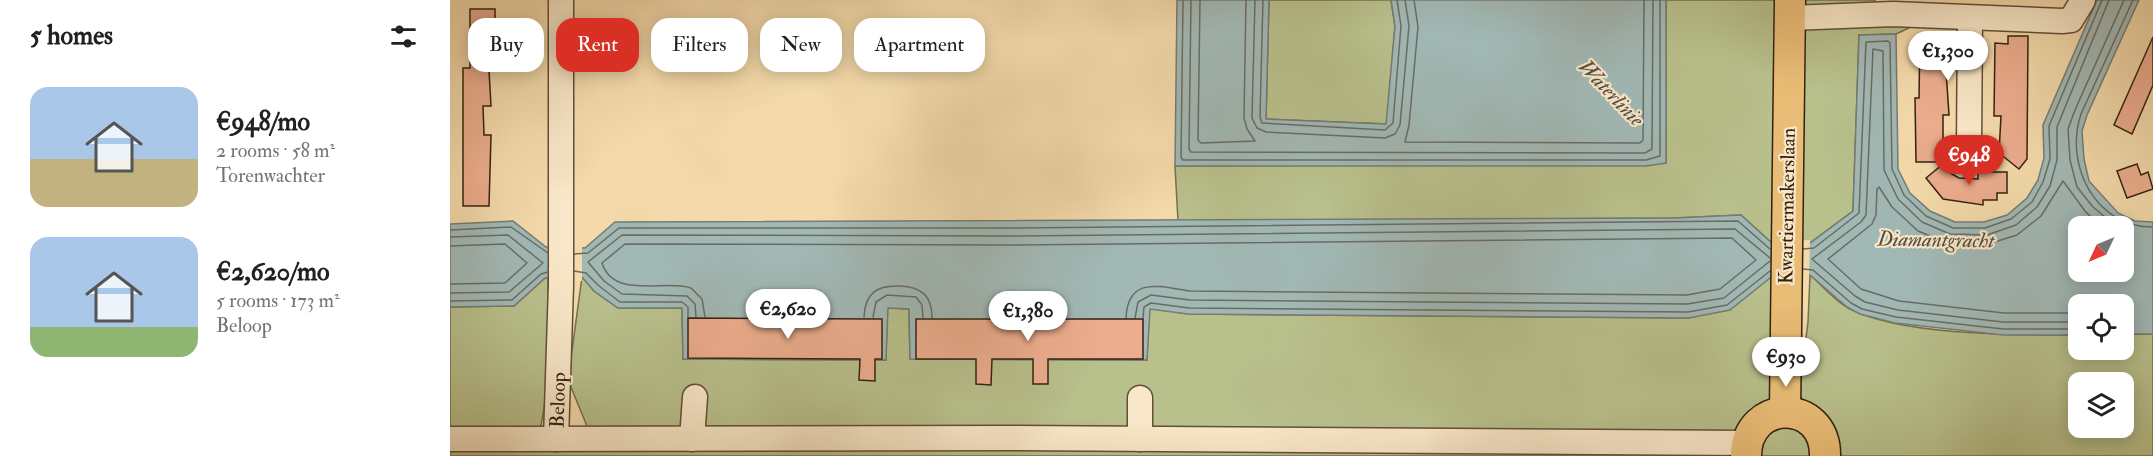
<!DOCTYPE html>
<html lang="en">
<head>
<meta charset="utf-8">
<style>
	:root { --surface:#fff; --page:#f2f2f2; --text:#202124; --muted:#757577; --accent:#d93025 }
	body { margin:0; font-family:"IM FELL Double Pica",serif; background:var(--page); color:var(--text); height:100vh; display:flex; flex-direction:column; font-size:22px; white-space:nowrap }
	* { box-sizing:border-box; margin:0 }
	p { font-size:20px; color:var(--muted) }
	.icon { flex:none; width:33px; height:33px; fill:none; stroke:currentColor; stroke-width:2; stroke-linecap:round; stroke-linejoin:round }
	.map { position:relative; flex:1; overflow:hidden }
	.side { display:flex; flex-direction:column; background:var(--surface); width:450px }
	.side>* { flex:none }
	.hud { position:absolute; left:18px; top:18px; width:570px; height:54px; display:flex; gap:12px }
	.needle { width:39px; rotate:226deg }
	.buttons { position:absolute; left:1618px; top:216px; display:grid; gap:12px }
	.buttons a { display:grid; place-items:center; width:66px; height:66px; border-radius:12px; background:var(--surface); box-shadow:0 3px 15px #0003; font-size:30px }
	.price { position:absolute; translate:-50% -51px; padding:0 14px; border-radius:21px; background:#fff; color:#222; font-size:20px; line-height:39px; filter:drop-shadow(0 2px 3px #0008) }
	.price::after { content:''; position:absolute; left:50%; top:36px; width:18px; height:14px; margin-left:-9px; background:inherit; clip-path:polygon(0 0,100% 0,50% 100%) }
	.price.on { background:var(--accent); color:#fff }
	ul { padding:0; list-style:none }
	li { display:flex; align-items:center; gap:18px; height:150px; padding:0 30px }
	li span { display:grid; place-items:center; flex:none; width:168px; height:120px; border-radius:18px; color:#555 }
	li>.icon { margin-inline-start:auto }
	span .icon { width:72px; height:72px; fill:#fffc; stroke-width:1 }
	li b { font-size:26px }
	h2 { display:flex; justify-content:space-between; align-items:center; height:72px; padding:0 30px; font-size:26px }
	.chip { padding:0 21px; border-radius:18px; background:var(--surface); box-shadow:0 3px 15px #0003; font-size:21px; line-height:54px }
	.chip.on { background:var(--accent); color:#fff }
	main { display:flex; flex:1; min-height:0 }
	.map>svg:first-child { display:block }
	.green { fill:#b8c08c; stroke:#76704e; stroke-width:1.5; fill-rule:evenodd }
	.water { fill:#a1b8b5; stroke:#757c73; stroke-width:1.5; fill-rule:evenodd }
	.pier { fill:#f4daab }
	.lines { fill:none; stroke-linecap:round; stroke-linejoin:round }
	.shore { stroke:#6a6c62; stroke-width:1.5 }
	.building { fill:#ecad8e; stroke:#332110; stroke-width:1.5 }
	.minor-casing { stroke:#634f37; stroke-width:27 }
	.major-casing { stroke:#332110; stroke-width:33 }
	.minor { stroke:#f8e7c8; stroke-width:24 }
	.major { stroke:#eabd76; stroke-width:30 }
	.labels { text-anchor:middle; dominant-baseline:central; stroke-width:4.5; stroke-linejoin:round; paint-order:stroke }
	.street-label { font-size:20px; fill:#332110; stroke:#f8e7c8 }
	.water-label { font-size:21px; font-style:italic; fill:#544e42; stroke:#f8e7c8 }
</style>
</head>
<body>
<main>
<section class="side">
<h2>5 homes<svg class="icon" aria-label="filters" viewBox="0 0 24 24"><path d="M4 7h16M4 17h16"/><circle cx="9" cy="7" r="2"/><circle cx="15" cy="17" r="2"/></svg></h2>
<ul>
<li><span style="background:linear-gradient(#a9c7e8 60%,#c2b280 0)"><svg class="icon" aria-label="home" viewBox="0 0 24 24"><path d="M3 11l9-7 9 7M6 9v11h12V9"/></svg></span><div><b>€948/mo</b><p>2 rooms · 58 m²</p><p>Torenwachter</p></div></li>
<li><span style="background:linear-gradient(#a9c7e8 75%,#8fb573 0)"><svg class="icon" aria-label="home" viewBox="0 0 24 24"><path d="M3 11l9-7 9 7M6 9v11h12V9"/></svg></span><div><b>€2,620/mo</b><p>5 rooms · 173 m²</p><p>Beloop</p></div></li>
</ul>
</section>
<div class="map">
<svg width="1703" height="456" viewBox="0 0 1703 456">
	<rect width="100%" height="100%" fill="#f4daab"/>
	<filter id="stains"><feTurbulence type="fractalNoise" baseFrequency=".00333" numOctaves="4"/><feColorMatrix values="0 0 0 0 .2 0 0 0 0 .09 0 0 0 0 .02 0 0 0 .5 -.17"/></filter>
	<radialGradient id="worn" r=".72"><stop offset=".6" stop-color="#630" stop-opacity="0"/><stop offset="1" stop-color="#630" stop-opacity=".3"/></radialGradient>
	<g class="green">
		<path d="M819,0H941L945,26L937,124L816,119Z"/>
		<path d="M1216,0H1327L1324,245L1291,215L1225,218L728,221L725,166L1216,163Z"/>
		<path d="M1351,0H1425V3L1351,8Z"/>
		<path d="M1438,23L1459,28L1446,34L1409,35L1403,211L1360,243H1347L1353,32L1360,27Z"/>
		<path d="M1325,274L1321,401L1287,430L1280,432L139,431L118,380L132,277L144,291L168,308H232L233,359L436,360L437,308L459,309L460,359L697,360L699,308L739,314L1239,318Z"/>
		<path d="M1360,275C1372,285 1384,300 1398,308C1451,336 1568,335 1629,335V350H1674V334H1703V456H1382L1349,393L1358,322ZM1629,382H1674V428H1629Z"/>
		<path d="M95,278H98L99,380L90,431L0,432V307L64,306Z"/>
		<path d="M1330,424L1354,430L1363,456H1303L1311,438Z"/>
		<path d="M0,443L1210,454L1234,456H0Z"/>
	</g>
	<g class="water">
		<path d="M727,0H819L816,119L936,124L945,26L941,0H1216V163L1196,166H725Z"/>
		<path d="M1647,0H1689L1637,115L1632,131L1634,159L1639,181L1668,213L1685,221L1703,222V334H1674V304H1629V335H1553L1445,323L1410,314L1397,307L1360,275L1325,274L1280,310L1239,318L738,314L700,309L697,360L460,359L459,309L438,308L436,360L233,359L232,308H168L144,291L132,277L95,278L64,306L0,307V224L63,221L96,247L135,248L165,222L1225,218L1291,215L1324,245L1360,243L1403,211L1409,35L1446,34L1448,169L1460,193L1480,211L1505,222H1534L1557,215L1577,198L1588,180L1594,158L1593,125ZM1629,226H1674V272H1629Z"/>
	</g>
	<g class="pier">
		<path d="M1360,240L1359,278L1326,277L1325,241Z"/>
		<path d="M98,244L132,245V281H98Z"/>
	</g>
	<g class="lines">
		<g class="shore">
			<path d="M733,0L731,157L733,160H1196L1210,156V0"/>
			<path d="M741,0L739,149L741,152L1195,153L1202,149L1203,0"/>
			<path d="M750,0L748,140L751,143L805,141L797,129L794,118L796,0"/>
			<path d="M805,0L802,118L807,128L816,132L935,138L945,134L950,125L959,26L955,0"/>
			<path d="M813,0L810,117L812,123L935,130L943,123L951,26L947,0"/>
			<path d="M964,0L968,27L959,125L955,142L1190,143L1193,140L1194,0"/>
			<path d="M1683,0L1631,114C1614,165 1645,227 1703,227"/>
			<path d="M1666,226L1643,207L1627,187L1620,160L1618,129L1625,110L1674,0"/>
			<path d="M0,230L61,227L98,253"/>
			<path d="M0,237L58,235L93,263L59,292L0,293"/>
			<path d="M0,246L55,244L77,263L55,283L0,284"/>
			<path d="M1353,249L1364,248L1409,213L1416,42L1438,41L1440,43L1442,169L1454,195L1476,216L1503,228H1535L1561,219L1582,202L1593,182L1600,159L1599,126L1652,0"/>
			<path d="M124,254L138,253L169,228H559L1288,221L1320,249"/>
			<path d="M1353,269L1363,270L1401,303L1412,309L1446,317L1553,329H1629"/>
			<path d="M124,271L136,273L149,286L170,302H232L238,307V317"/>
			<path d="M0,301L62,300L91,274L98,272"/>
			<path d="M1629,313H1554L1449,301L1411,289L1378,259L1422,224L1426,215L1427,189L1429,187L1442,207L1468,231L1500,244L1535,245L1567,235L1591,216L1613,181L1635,211L1650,226"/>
			<path d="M246,317L245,304L237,296L172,294L154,281L138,262L172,235L559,236L1285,229L1320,258"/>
			<path d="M255,317L252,299L241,288C214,279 164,300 152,263L175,244L559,245L1282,238L1306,260L1270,289L1237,295L740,291C711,287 678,275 676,318"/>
			<path d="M414,317C415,293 427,285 450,286C472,287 482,296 482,318"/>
			<path d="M423,317L426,302L437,295L466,297L472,305L473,318"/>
			<path d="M685,318L688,302L701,295L740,300L1237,304L1274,298L1320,261"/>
			<path d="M693,318L694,307L701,303L739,308L1238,312L1277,305L1320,271"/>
			<path d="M1629,322H1553L1448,310L1415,302L1405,296L1362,259L1411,222L1416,215L1423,49L1433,51L1434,170L1448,199L1472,222L1500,234L1537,235L1566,225L1587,207L1600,186L1607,160V127L1659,0"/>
		</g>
	</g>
	<g class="building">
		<path d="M20,9H45V53L38,52L41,106H33L34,135H41L39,206H13V68H20Z"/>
		<path d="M1470,35H1483V43H1497V53H1499V70H1496L1499,115H1493V162H1466L1465,98H1469Z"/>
		<path d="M1558,36H1578L1577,159L1569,169L1549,153L1551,116H1544L1545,43L1558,44Z"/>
		<path d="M1703,37V85L1682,134L1664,125Z"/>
		<path d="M1493,164L1500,173L1509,178L1528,179V172H1557V193H1547V200H1533V205L1493,199L1476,178Z"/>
		<path d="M1687,164L1691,175L1698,172L1703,189L1677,198L1667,171Z"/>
		<path d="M238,318L432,319V359H425V381L409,380L410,359L238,358Z"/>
		<path d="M466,319H693V359H598V384H583V359H542L541,385L526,384V359H466Z"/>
	</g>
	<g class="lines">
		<g class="minor-casing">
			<g id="minor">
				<path d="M1340,18L1443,14L1612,21L1621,20L1633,0"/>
				<path d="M1519,147L1520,18"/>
				<path d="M690,398V439"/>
				<path d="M0,439L564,438L1296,443"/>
				<path d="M106,439L111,285V0"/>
				<path d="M242,439L245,397"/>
			</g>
		</g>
		<g class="major-casing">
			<g id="major">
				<path d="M1335,412L1340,0"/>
				<path d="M1296,456C1296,398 1376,398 1375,456"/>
			</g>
		</g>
		<use href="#minor" class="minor"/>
		<use href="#major" class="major"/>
	</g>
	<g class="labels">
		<g class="street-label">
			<text transform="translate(1337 206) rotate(-89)">Kwartiermakerslaan</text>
			<text transform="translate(108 400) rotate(-88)">Beloop</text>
		</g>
		<g class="water-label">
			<text transform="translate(1161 93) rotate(46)">Waterlinie</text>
			<text transform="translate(1486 240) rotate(1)">Diamantgracht</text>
		</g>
	</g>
	<rect width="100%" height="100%" filter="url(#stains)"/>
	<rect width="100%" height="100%" fill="url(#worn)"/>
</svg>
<div class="buttons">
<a><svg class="needle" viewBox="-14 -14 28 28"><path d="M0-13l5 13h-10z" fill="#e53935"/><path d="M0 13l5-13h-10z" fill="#757577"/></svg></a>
<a><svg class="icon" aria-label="locate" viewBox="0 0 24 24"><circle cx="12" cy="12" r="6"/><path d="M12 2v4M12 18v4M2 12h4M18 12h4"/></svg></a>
<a><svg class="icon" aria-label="layers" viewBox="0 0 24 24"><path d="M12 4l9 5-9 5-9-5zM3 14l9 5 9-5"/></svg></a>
</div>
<b class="price" style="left:1498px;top:82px">€1,300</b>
<b class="price on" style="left:1519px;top:186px">€948</b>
<b class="price" style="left:338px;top:340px">€2,620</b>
<b class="price" style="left:578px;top:342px">€1,380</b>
<b class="price" style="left:1336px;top:388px">€930</b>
<div class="hud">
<a class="chip">Buy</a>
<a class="chip on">Rent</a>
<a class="chip">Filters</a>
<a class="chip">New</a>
<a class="chip">Apartment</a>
</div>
</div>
</main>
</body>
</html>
